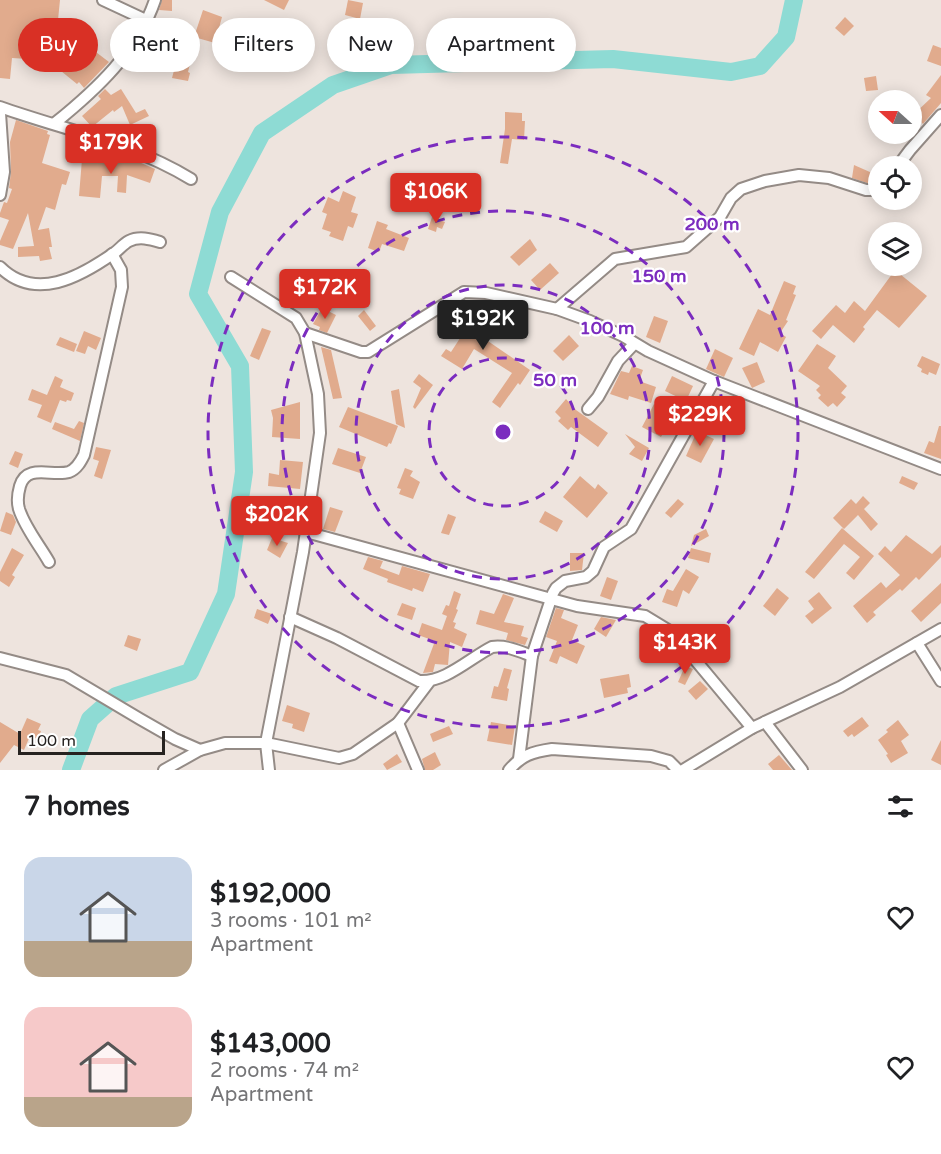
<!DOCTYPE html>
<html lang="en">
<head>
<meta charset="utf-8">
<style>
	:root { --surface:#fff; --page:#f6f6f6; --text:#202124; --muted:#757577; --accent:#d93025 }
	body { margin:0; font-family:"Varela Round",sans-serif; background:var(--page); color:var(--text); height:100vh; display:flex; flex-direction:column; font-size:22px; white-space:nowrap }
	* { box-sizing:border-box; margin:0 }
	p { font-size:20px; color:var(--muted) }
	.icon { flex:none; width:33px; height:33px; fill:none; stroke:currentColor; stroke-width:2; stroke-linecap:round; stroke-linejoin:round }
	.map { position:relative; height:770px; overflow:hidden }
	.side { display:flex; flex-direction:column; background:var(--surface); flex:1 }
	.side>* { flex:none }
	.banner { position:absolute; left:18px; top:18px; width:600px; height:54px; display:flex; gap:12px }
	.needle { width:39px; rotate:291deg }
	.fabs { position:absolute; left:868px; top:90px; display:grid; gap:12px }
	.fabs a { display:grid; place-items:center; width:54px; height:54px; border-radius:50%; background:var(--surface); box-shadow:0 3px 15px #0003; font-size:30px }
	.scale { position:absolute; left:18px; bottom:15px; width:147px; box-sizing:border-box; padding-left:6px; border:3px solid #262220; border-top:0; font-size:16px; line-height:21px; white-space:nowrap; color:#262220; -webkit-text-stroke:4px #fff; paint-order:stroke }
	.price { position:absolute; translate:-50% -51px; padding:0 14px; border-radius:6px; background:var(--accent); color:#fff; font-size:20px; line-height:39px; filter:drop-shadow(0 2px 3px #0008) }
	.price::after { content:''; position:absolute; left:50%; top:36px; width:18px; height:14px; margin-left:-9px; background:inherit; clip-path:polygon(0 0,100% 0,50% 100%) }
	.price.current { background:#222; color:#fff }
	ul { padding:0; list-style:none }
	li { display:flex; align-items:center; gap:18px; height:150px; padding:0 24px }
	li span { display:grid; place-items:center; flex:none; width:168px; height:120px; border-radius:18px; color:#555 }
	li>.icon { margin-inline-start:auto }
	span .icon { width:72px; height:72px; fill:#fffc; stroke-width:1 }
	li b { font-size:26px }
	h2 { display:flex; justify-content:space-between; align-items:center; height:72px; padding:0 24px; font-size:26px }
	.tag { padding:0 21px; border-radius:27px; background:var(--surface); box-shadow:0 3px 15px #0003; font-size:21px; line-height:54px }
	.tag.current { background:var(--accent); color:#fff }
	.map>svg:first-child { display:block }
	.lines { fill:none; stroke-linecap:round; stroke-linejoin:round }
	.river { stroke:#8edbd4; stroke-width:18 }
	.building { fill:#e1ab8d }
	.minor-casing { stroke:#948b86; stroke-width:14 }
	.minor { stroke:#fff; stroke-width:10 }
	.ring { fill:none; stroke:#7b2cbf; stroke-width:3; stroke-dasharray:10 8 }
	.centre { fill:#7b2cbf; stroke:#fff; stroke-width:3 }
	.ring-label { font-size:18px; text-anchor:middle; font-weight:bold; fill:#7b2cbf; stroke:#fff; stroke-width:4.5; stroke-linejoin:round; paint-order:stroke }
</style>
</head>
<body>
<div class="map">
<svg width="941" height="770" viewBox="0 0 941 770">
	<rect width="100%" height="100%" fill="#eee4de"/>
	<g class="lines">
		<path class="river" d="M71,770L90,719L116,696L190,672L226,594L244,472L240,366L198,294L220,212L262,133L333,85L391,65L613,59L731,72L760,66L786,37L794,0"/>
	</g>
	<g class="building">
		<path d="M0,0H60L58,20L38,19L36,45L44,46V60L12,58L10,79L0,78Z"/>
		<path d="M162,0H172V11L159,10Z"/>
		<path d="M264,0H289L284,10Z"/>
		<path d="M348,0L363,3L360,19L345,15Z"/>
		<path d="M203,10L222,17L215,43L194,37Z"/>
		<path d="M845,17L854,26L844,36L835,28Z"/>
		<path d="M84,43L109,62L84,88L79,82L77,84L61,71Z"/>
		<path d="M142,44L153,49L147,62L133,56Z"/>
		<path d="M933,45L941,48V66L927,61Z"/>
		<path d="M177,59L190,64L188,72L190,73L188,81L172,78Z"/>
		<path d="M941,75V103L923,124L914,114L931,98L926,95Z"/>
		<path d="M876,76L878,90L866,91L864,78Z"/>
		<path d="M105,89L111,95L121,89L136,113L145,109L149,116L130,125L122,106L114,112L113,110L92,127L82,116L101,99L98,96Z"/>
		<path d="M505,112L522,113V121H525L524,140L512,139L508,164L500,163L505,129Z"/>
		<path d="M16,120L48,131L47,134L50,135L42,163L70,172L66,185L62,184L55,210L46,207L38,230L49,228L52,247H49L52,259L40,261L39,256L18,257V247L34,246L28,213L13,249L0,245V241L9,220L0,217V213L4,202L7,203L12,189L9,188L11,172L10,142Z"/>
		<path d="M130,128L134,142H131L120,138L118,131Z"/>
		<path d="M136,137L150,140L149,149L135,143Z"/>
		<path d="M82,159L132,161V159L155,169L150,183L127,175L126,193L117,192L118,176H102L100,198L79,196Z"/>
		<path d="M854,165L879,176L878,183H867L852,178Z"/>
		<path d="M343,191L356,197L351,212L358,214L353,228L348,226L343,241L329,236L331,232L322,229L327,214L322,212L328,197L339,202Z"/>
		<path d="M432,217L445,222L442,229L437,227L436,232L428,229Z"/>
		<path d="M377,221L388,225L386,229L409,238L404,251L382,244L379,252L368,248Z"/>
		<path d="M530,239L537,250L519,266L510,257Z"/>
		<path d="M550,263L559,273L540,290L531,280Z"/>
		<path d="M895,270L927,296L899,328L877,310L863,327L865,329L854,343L833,325L821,339L812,331L836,305L845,313L854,301L865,311Z"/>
		<path d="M313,281L336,297L328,307L297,295L300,288L309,292Z"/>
		<path d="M784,281L796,286L793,294L796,295L786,320L788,321L780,333L786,337L778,352L760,342L754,356L739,349L758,309L770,315Z"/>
		<path d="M466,300L480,306L469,328L530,370L520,385L518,383L500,408L492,402L512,373L474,349L462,369L441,356L446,349L451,352L464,332L450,325L461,303Z"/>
		<path d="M322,308L336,315L327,333L319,330L320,327L313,324Z"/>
		<path d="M364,310L376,326L370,331L358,316Z"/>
		<path d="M654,316L668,321L660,343L646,337Z"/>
		<path d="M262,328L271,331L259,360L250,356Z"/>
		<path d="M84,331L101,338L96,350L88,346L85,354L76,351Z"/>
		<path d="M569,335L579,346L563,361L553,351Z"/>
		<path d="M60,337L77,344L74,352L56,345Z"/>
		<path d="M817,344L836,356L828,368L847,386L841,393L846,397L837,407L833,403L828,407L818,398L821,395L816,390L820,386L798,371Z"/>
		<path d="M321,347L331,350L342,398L333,399Z"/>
		<path d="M715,349L733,358L724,377L706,369Z"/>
		<path d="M922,356L940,364L936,375L929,372L928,375L921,372L922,369L917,366Z"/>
		<path d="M757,362L765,382L752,388L742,368Z"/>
		<path d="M632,366L643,370L639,381L656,387L651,403L629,396L628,400L610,394L621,371L629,373Z"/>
		<path d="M419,374L433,385L415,409L413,407L421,388L413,382Z"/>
		<path d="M55,376L63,380L60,387L74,393L71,401L67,400L66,402L60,400L51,423L37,417L42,405L28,400L32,389L47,395Z"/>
		<path d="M672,376L693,386L686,401L665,391Z"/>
		<path d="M399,389L405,428L396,424L391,391Z"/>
		<path d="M566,399L576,410L608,433L598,447L571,427L568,430L558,421L561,418L555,412Z"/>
		<path d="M300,402V439L272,437L273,418L271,410Z"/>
		<path d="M654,404L670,413L664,425L667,427L661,437L642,427Z"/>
		<path d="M348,407L398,426L391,444L389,443L387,447L339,427Z"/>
		<path d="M79,421L84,423L80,441L52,429L55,422L74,429Z"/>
		<path d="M939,426H941V459L924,453L929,441L934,443Z"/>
		<path d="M697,431L714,439L701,463L686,456Z"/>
		<path d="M625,434L649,448L642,461L629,454L635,447Z"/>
		<path d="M96,447L111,450L102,479L94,476L99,461L93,459Z"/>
		<path d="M338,448L366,457L360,473L332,464Z"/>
		<path d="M15,451L23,454L18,468L9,464Z"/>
		<path d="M280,460L303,462L300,489L268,486L269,473L279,475Z"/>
		<path d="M405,468L413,471L410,476L420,482L413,499L399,494L401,489L397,488Z"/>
		<path d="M580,476L595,489L598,484L608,493L587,518L563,497Z"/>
		<path d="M902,476L918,483L914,490L899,483Z"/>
		<path d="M863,496L870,503L864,509L878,524L871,531L858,515L844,529L833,518L851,499L856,504Z"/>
		<path d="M678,499L684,504L671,518L665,513Z"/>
		<path d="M330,507L343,511L335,532L323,529Z"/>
		<path d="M545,511L563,521L557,532L539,522Z"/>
		<path d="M6,512L13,515L16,522L11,535L0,531Z"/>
		<path d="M448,514L456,517L449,535L441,533Z"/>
		<path d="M842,528L874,556L854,580L846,573L860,557L844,544L814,579L805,572Z"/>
		<path d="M706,529L709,536L691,546L694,535Z"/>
		<path d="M906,535L932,554L941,545V557L919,580L916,577L902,591L900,589L873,612L876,615L867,623L853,606L881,582L886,588L900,575L878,554L885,546L891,552Z"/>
		<path d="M272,538L288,543L280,558L267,550Z"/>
		<path d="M12,548L24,555L12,575L15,577L9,587L0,581V572Z"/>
		<path d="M691,548L711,553L709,563L688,558Z"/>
		<path d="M570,553H584L582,570L570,571Z"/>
		<path d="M368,557L383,561L380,568L399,575L402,566L430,574L423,592L413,588L412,591L387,582L388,579L363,569Z"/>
		<path d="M686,569L699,577L689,594L683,590L677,607L662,602L667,589L673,591Z"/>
		<path d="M607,577L618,581L611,600L600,596Z"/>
		<path d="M941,583V603L921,622L911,611Z"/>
		<path d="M777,588L789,598L775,616L763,606Z"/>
		<path d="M454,591L461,594L456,609L458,610L453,622L456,623L454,628L467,634L462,647L450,642L448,665L435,664L433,672L423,673L435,641L418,635L422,623L442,630L447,616L442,614L446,605L449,606Z"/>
		<path d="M819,592L832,608L812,624L805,616L814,609L808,601Z"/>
		<path d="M503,594L514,598L504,622L524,626L521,636L528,638L525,645L506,640L508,633L476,624L480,610L494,614Z"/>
		<path d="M402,603L416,608L412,620L397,615Z"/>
		<path d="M556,608L564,610L561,618L578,625L572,640L585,646L577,664L560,656L557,664L549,661L557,641L546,637Z"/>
		<path d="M257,609L272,614L268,624L254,618Z"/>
		<path d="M601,617L616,620L606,637L594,629Z"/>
		<path d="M128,635L141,639L137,651L124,646Z"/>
		<path d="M685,666L693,669L685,685L678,682Z"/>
		<path d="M504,668L512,670L507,688L509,689L507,701L491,698L494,686L498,687Z"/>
		<path d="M629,674L631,687L627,688L628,693L604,698L600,679Z"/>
		<path d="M700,681L708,689L696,700L688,691Z"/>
		<path d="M287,705L310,713L304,732L292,728L293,724L282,721Z"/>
		<path d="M862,717L869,726L854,737L852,734L848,737L843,731Z"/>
		<path d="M27,718L41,724L38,730L41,731L38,739L30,736L24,750L14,745L0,763V722L20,734Z"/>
		<path d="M898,720L909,735L901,741L908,753L891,763L886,755L888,754L878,740L888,732L886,730Z"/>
		<path d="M491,722L515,726L512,745L487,741Z"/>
		<path d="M449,726L453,734L433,742L430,734Z"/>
		<path d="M941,740V765L931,760Z"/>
		<path d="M435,752L441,765L433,770H425L422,759Z"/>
		<path d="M397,754L402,762L387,770L383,764Z"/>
		<path d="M779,755L792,770H773L768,764Z"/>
	</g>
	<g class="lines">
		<g class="minor-casing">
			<g id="minor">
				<path d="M103,0L148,21"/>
				<path d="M0,107C65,130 132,143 191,179"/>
				<path d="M0,113L4,172L0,195"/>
				<path d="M55,123C96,90 138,51 155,0"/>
				<path d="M898,166L910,150L941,115"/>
				<path d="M0,267C35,302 80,277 114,253C119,250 123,244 129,241C139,236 150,239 160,242"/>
				<path d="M231,277L296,318L305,333L318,394L320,433L303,552L266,743L269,770"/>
				<path d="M557,309L615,259L686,247L720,217L731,198L741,189L765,181L799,175L829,178L866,190H879"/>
				<path d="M305,333L361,352H368L464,292L486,293L557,309L590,321L623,336L648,351L714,381L941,469"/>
				<path d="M588,409L598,397L618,361L634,344"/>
				<path d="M306,532L577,606L645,616L668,630L682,644L752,728"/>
				<path d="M49,562C40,546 25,528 19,509C17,502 18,493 20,486C27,463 52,477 69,472C77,469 81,461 84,455L122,287L121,270L112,254"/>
				<path d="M290,617L337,638L419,681C445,683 470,658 492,647C506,645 519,651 532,656"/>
				<path d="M917,643L941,681"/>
				<path d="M0,658L66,675L140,719L175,739L200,750"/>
				<path d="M765,722L802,770"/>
				<path d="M398,723L418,770"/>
				<path d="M519,759L532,656L553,593L556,588L565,581L586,577L593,571L604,547L631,529L714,381"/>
				<path d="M164,770L200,750L225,743H266L339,758L353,754L398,723L429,682"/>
				<path d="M509,770C522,755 532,752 552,749L651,756L669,761L678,770"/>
				<path d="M683,770L752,728L840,687L941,629"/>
			</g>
		</g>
		<use href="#minor" class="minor"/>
	</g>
	<g class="ring">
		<circle cx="503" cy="432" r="74"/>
		<circle cx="503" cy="432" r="147"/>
		<circle cx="503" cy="432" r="221"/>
		<circle cx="503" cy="432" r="295"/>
	</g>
	<circle cx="503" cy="432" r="9" class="centre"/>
	<g class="ring-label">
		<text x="712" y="230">200 m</text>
		<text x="659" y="282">150 m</text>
		<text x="607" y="334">100 m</text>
		<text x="555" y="386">50 m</text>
	</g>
</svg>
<div class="fabs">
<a><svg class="needle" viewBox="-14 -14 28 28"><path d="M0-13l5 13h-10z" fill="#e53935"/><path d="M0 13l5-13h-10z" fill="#757577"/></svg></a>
<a><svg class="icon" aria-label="locate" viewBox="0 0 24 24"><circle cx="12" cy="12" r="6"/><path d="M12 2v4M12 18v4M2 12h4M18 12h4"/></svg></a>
<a><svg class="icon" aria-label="layers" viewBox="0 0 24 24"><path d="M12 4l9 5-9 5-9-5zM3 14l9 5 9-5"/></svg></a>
</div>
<div class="scale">100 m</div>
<b class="price" style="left:111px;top:175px">$179K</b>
<b class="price" style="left:436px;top:224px">$106K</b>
<b class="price" style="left:325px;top:320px">$172K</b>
<b class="price current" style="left:483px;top:351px">$192K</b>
<b class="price" style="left:700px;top:447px">$229K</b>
<b class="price" style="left:277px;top:547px">$202K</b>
<b class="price" style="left:685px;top:675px">$143K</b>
<div class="banner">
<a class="tag current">Buy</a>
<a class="tag">Rent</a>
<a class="tag">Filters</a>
<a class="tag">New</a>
<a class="tag">Apartment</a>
</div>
</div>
<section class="side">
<h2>7 homes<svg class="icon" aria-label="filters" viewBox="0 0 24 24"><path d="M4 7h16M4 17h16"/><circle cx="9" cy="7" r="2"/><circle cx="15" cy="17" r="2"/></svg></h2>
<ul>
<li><span style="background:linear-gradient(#c9d6e8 70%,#b9a48a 0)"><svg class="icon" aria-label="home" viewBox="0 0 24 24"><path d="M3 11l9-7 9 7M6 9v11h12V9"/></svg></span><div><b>$192,000</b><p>3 rooms · 101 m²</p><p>Apartment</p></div><svg class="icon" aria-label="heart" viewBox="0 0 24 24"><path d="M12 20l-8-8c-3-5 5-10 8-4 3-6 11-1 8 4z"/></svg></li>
<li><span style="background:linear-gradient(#f6c9c9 75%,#b9a48a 0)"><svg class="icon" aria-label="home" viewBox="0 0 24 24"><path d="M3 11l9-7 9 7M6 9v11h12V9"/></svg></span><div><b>$143,000</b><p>2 rooms · 74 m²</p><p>Apartment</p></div><svg class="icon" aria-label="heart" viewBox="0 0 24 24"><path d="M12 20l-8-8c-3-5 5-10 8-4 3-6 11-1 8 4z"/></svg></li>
</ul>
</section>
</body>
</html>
